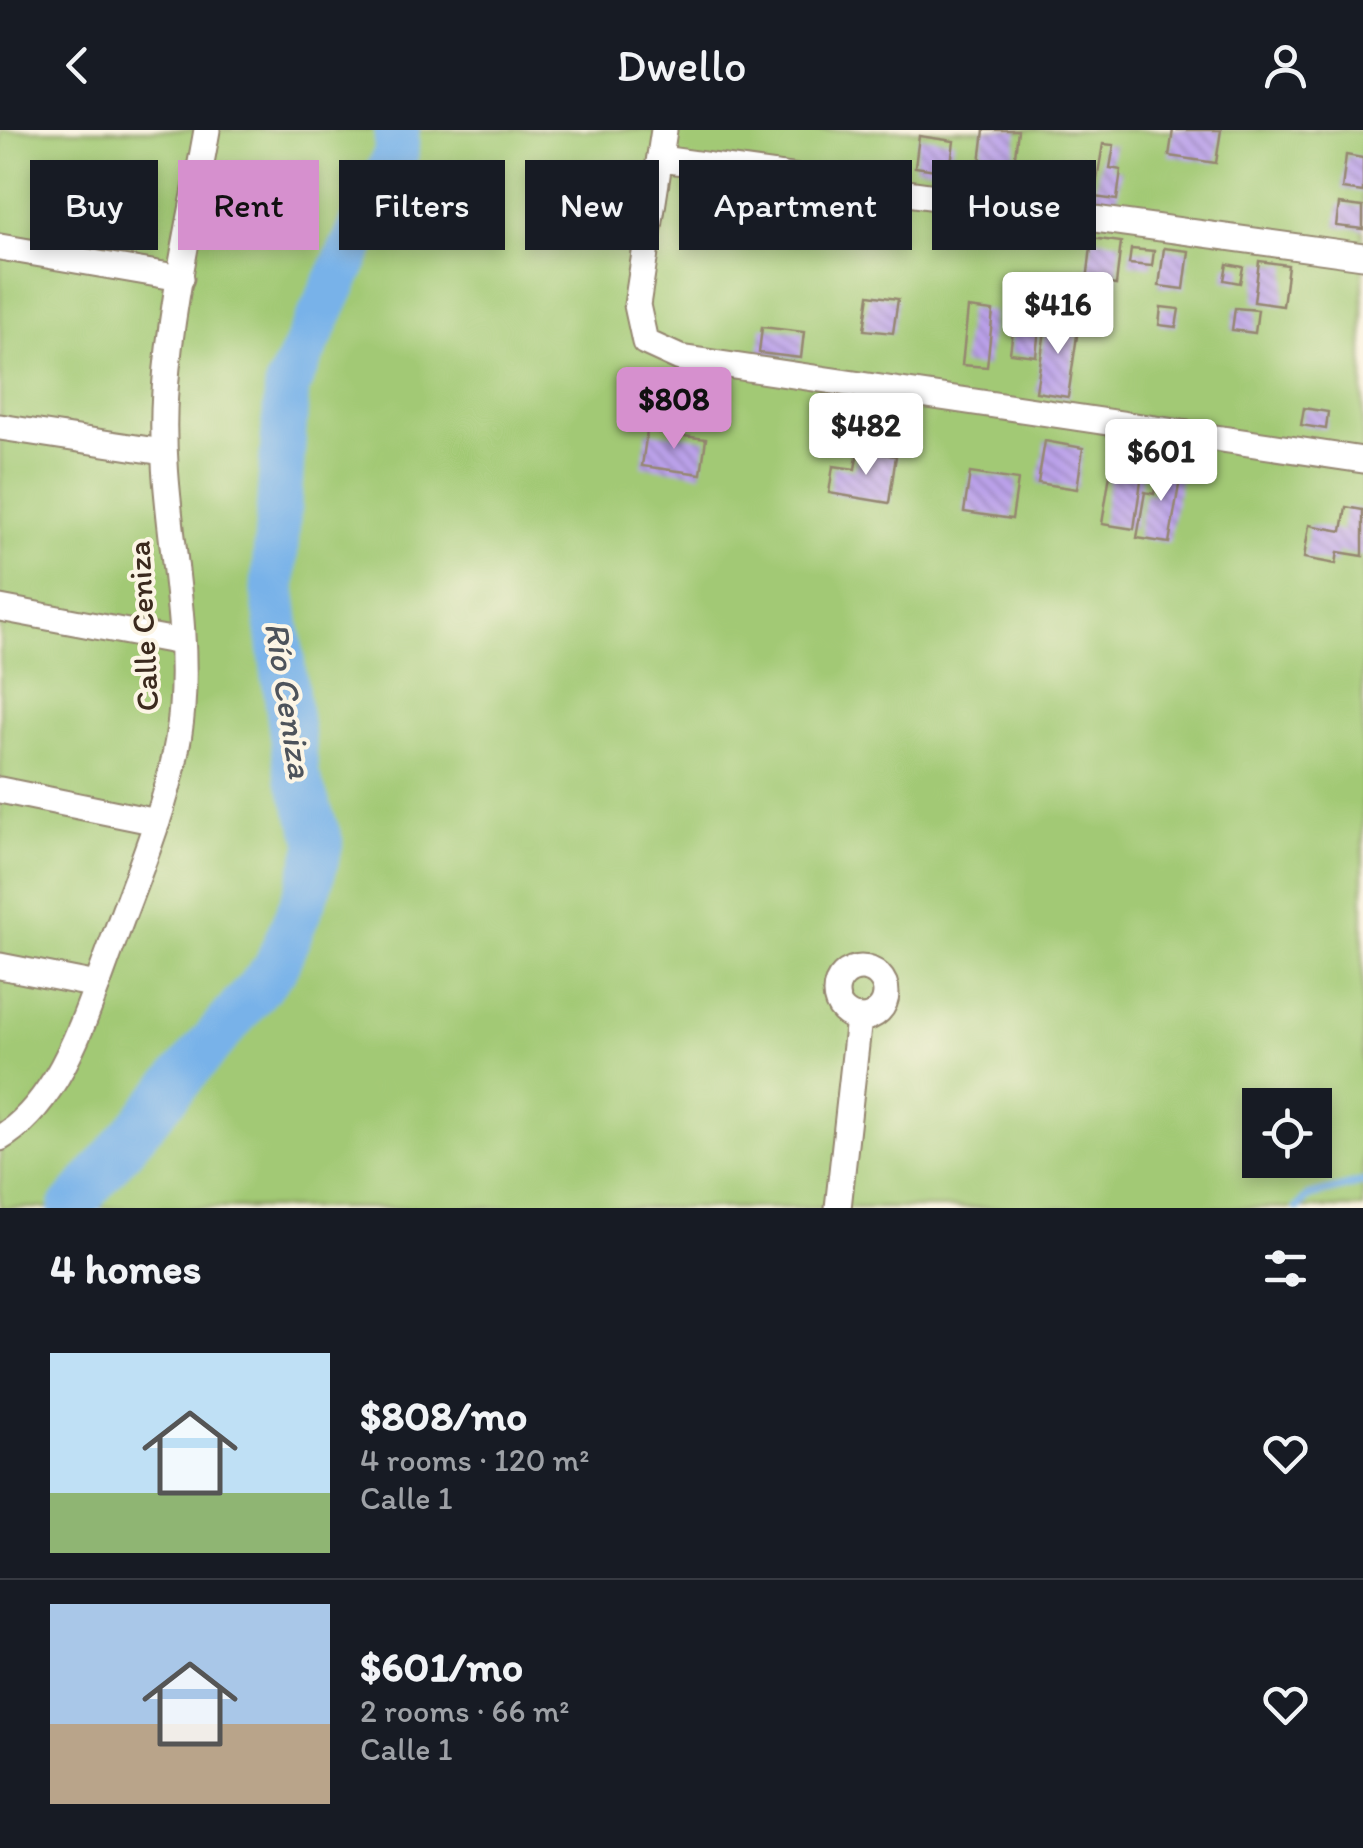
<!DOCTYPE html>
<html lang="en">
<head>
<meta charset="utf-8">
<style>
	:root { --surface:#171b24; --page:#20242c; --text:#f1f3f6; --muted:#9ea1a6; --line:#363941; --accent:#d690ce }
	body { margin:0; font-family:Itim,sans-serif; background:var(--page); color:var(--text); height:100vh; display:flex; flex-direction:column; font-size:38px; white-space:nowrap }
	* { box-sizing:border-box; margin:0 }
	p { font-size:32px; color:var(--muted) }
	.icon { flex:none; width:55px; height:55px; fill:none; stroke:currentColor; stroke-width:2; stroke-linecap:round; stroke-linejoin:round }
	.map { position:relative; height:1078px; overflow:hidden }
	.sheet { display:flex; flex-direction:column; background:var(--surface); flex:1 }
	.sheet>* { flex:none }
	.top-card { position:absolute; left:30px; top:30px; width:1305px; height:90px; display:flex; gap:20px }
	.fabs { position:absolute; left:1242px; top:958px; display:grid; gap:20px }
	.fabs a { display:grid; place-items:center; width:90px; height:90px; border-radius:0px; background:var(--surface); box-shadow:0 5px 15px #0003; font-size:50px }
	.price { position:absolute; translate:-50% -85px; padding:0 22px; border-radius:10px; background:#fff; color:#222; font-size:32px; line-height:65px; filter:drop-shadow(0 2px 5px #0008) }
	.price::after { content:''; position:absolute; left:50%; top:60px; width:30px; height:22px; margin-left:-15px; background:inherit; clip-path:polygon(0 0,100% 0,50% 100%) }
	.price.active { background:var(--accent); color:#111 }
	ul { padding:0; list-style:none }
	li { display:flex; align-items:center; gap:30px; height:250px; padding:0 50px }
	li+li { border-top:2px solid var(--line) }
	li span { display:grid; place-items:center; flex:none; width:280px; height:200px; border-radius:0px; color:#555 }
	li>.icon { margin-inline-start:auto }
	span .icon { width:120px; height:120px; fill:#fffc; stroke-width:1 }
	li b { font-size:42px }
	h2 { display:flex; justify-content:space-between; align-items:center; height:120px; padding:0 50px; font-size:42px }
	.tag { padding:0 35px; border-radius:0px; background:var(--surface); box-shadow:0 5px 15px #0003; font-size:35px; line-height:90px }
	.tag.active { background:var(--accent); color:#111 }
	header { display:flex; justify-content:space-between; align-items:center; height:130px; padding:0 50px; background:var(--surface); font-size:45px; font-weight:600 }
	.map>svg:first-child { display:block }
	.green { fill:#a2c974; stroke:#6e7a49; stroke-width:2.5; fill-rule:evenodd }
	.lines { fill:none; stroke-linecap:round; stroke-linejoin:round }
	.stream { stroke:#78b2e9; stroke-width:8 }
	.river { stroke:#78b2e9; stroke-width:45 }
	.building { fill:url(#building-back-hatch) }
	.minor-casing { stroke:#958771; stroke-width:29 }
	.minor { stroke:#fff; stroke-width:25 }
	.labels { text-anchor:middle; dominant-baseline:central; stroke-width:8; stroke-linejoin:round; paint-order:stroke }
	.street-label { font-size:32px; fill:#3b2a1e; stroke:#fcf5e5 }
	.water-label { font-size:35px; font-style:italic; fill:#4d535b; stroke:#fcf5e5 }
</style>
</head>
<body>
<header><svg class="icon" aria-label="back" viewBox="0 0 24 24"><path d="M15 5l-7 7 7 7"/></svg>Dwello<svg class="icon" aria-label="person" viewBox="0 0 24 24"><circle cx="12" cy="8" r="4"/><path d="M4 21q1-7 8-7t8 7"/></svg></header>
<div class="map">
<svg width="1363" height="1078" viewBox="0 0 1363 1078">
	<defs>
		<pattern id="building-back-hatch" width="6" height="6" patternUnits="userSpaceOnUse" patternTransform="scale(2.5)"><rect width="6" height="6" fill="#bba2ea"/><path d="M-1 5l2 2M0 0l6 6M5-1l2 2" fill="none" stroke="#9984bd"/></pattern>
	</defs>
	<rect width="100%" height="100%" fill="#fcf5e5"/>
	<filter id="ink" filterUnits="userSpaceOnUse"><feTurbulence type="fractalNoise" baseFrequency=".01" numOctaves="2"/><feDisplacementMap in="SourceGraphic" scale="20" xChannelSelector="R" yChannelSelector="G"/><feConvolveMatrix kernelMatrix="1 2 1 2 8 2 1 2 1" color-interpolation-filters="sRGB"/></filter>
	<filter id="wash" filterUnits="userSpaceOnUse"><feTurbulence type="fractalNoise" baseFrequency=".0048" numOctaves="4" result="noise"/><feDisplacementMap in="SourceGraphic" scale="40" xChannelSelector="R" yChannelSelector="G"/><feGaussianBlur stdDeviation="2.25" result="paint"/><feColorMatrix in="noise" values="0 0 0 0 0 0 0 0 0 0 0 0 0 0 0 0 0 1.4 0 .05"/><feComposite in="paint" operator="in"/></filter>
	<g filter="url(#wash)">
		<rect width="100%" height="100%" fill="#efe4c4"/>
		<path class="green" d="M0,0H1363V1078H0ZM1260,975H1315V1030H1260Z"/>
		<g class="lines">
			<path class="stream" d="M1297,1078L1308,1066L1363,1052"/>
			<path class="river" d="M71,1078L275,838L309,757L321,713L297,646L273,460L287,256L396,24L397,0"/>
		</g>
		<g id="blocks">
			<g class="building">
				<path d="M984,0H1018L1010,70L976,65Z"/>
				<path d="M1173,0H1221L1216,33L1169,26Z"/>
				<path d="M919,6L954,11L950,42L915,37Z"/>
				<path d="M1103,14L1114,15L1110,38L1121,40L1117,70L1094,67Z"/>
				<path d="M1346,25L1363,28V62L1342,59Z"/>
				<path d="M1028,31L1054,34L1049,76L1023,73Z"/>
				<path d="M1339,74L1363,77V99L1336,96Z"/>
				<path d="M1092,108L1121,112L1116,155L1087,151Z"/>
				<path d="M1164,118L1189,121L1184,159L1159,156Z"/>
				<path d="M1131,119L1154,121L1152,136L1129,134Z"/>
				<path d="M1259,131L1288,135L1283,176L1254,172Z"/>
				<path d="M1227,134L1243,137L1240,153L1224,150Z"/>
				<path d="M869,165L898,169L893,203L864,200Z"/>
				<path d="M1016,177L1041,180L1036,226L1010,223Z"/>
				<path d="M1161,177L1179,179L1176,197L1159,195Z"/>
				<path d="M968,178L993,181L987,237L962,235Z"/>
				<path d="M1235,178L1258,180L1255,203L1232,200Z"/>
				<path d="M1047,187L1079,192L1068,267L1036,262Z"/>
				<path d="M762,197L804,202L801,228L759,223Z"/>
				<path d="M1304,278L1328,282L1326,299L1301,295Z"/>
				<path d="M647,301L706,309L701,344L642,336Z"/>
				<path d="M1045,311L1083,318L1077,359L1038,353Z"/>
				<path d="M1114,319L1145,324L1134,399L1102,394Z"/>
				<path d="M858,320L896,326L889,373L829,363L833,336L855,339Z"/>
				<path d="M1161,329L1183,332L1169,413L1137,408L1145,362L1154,364Z"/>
				<path d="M970,343L1018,350L1012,389L964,382Z"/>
				<path d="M1346,377L1363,380V426L1338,422L1336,434L1304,428L1309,395L1342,401Z"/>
			</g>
		</g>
	</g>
	<g filter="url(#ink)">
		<use href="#blocks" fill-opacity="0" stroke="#958771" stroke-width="2.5"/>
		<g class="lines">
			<g class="minor-casing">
				<g id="minor">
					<path d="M664,0L637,175L645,212L680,228L1363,330"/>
					<path d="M661,29L1363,126"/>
					<path d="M0,117L181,148"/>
					<path d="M0,297L163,322"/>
					<path d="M0,478L181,512"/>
					<path d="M0,660L157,692"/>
					<path d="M0,836L97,855"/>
					<circle cx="861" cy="863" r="25"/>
					<path d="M0,1008C24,994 42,971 56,948C81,906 97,854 114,809C141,734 176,658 182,577C190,472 157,367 165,261C171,174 192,86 207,0"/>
					<path d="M838,1078L859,888"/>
				</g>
			</g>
			<use href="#minor" class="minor"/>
		</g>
	</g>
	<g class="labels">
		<g class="street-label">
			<text transform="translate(143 496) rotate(-93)">Calle Ceniza</text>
		</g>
		<g class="water-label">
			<text transform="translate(289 570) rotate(81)">Río Ceniza</text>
		</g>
	</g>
</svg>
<div class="fabs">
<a><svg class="icon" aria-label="locate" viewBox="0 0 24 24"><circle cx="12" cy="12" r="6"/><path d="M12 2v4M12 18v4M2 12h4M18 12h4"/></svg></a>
</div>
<b class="price" style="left:1058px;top:227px">$416</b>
<b class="price active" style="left:674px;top:322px">$808</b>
<b class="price" style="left:866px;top:348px">$482</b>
<b class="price" style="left:1161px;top:374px">$601</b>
<div class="top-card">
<a class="tag">Buy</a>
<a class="tag active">Rent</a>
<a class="tag">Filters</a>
<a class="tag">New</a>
<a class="tag">Apartment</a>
<a class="tag">House</a>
</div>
</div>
<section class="sheet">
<h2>4 homes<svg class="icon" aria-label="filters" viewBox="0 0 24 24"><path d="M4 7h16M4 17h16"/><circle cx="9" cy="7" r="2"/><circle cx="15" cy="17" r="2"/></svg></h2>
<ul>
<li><span style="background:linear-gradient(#bfe0f5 70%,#8fb573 0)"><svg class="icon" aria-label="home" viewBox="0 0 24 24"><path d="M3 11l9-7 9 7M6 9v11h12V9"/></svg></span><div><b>$808/mo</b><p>4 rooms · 120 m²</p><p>Calle 1</p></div><svg class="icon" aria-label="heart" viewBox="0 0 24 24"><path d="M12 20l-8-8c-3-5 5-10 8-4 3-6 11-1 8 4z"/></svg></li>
<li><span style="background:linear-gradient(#a9c7e8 60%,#b9a48a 0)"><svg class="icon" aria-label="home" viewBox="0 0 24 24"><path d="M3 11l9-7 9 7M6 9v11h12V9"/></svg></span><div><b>$601/mo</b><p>2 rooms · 66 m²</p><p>Calle 1</p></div><svg class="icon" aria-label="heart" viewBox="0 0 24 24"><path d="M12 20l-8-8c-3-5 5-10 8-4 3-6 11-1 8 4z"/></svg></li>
</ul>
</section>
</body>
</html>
